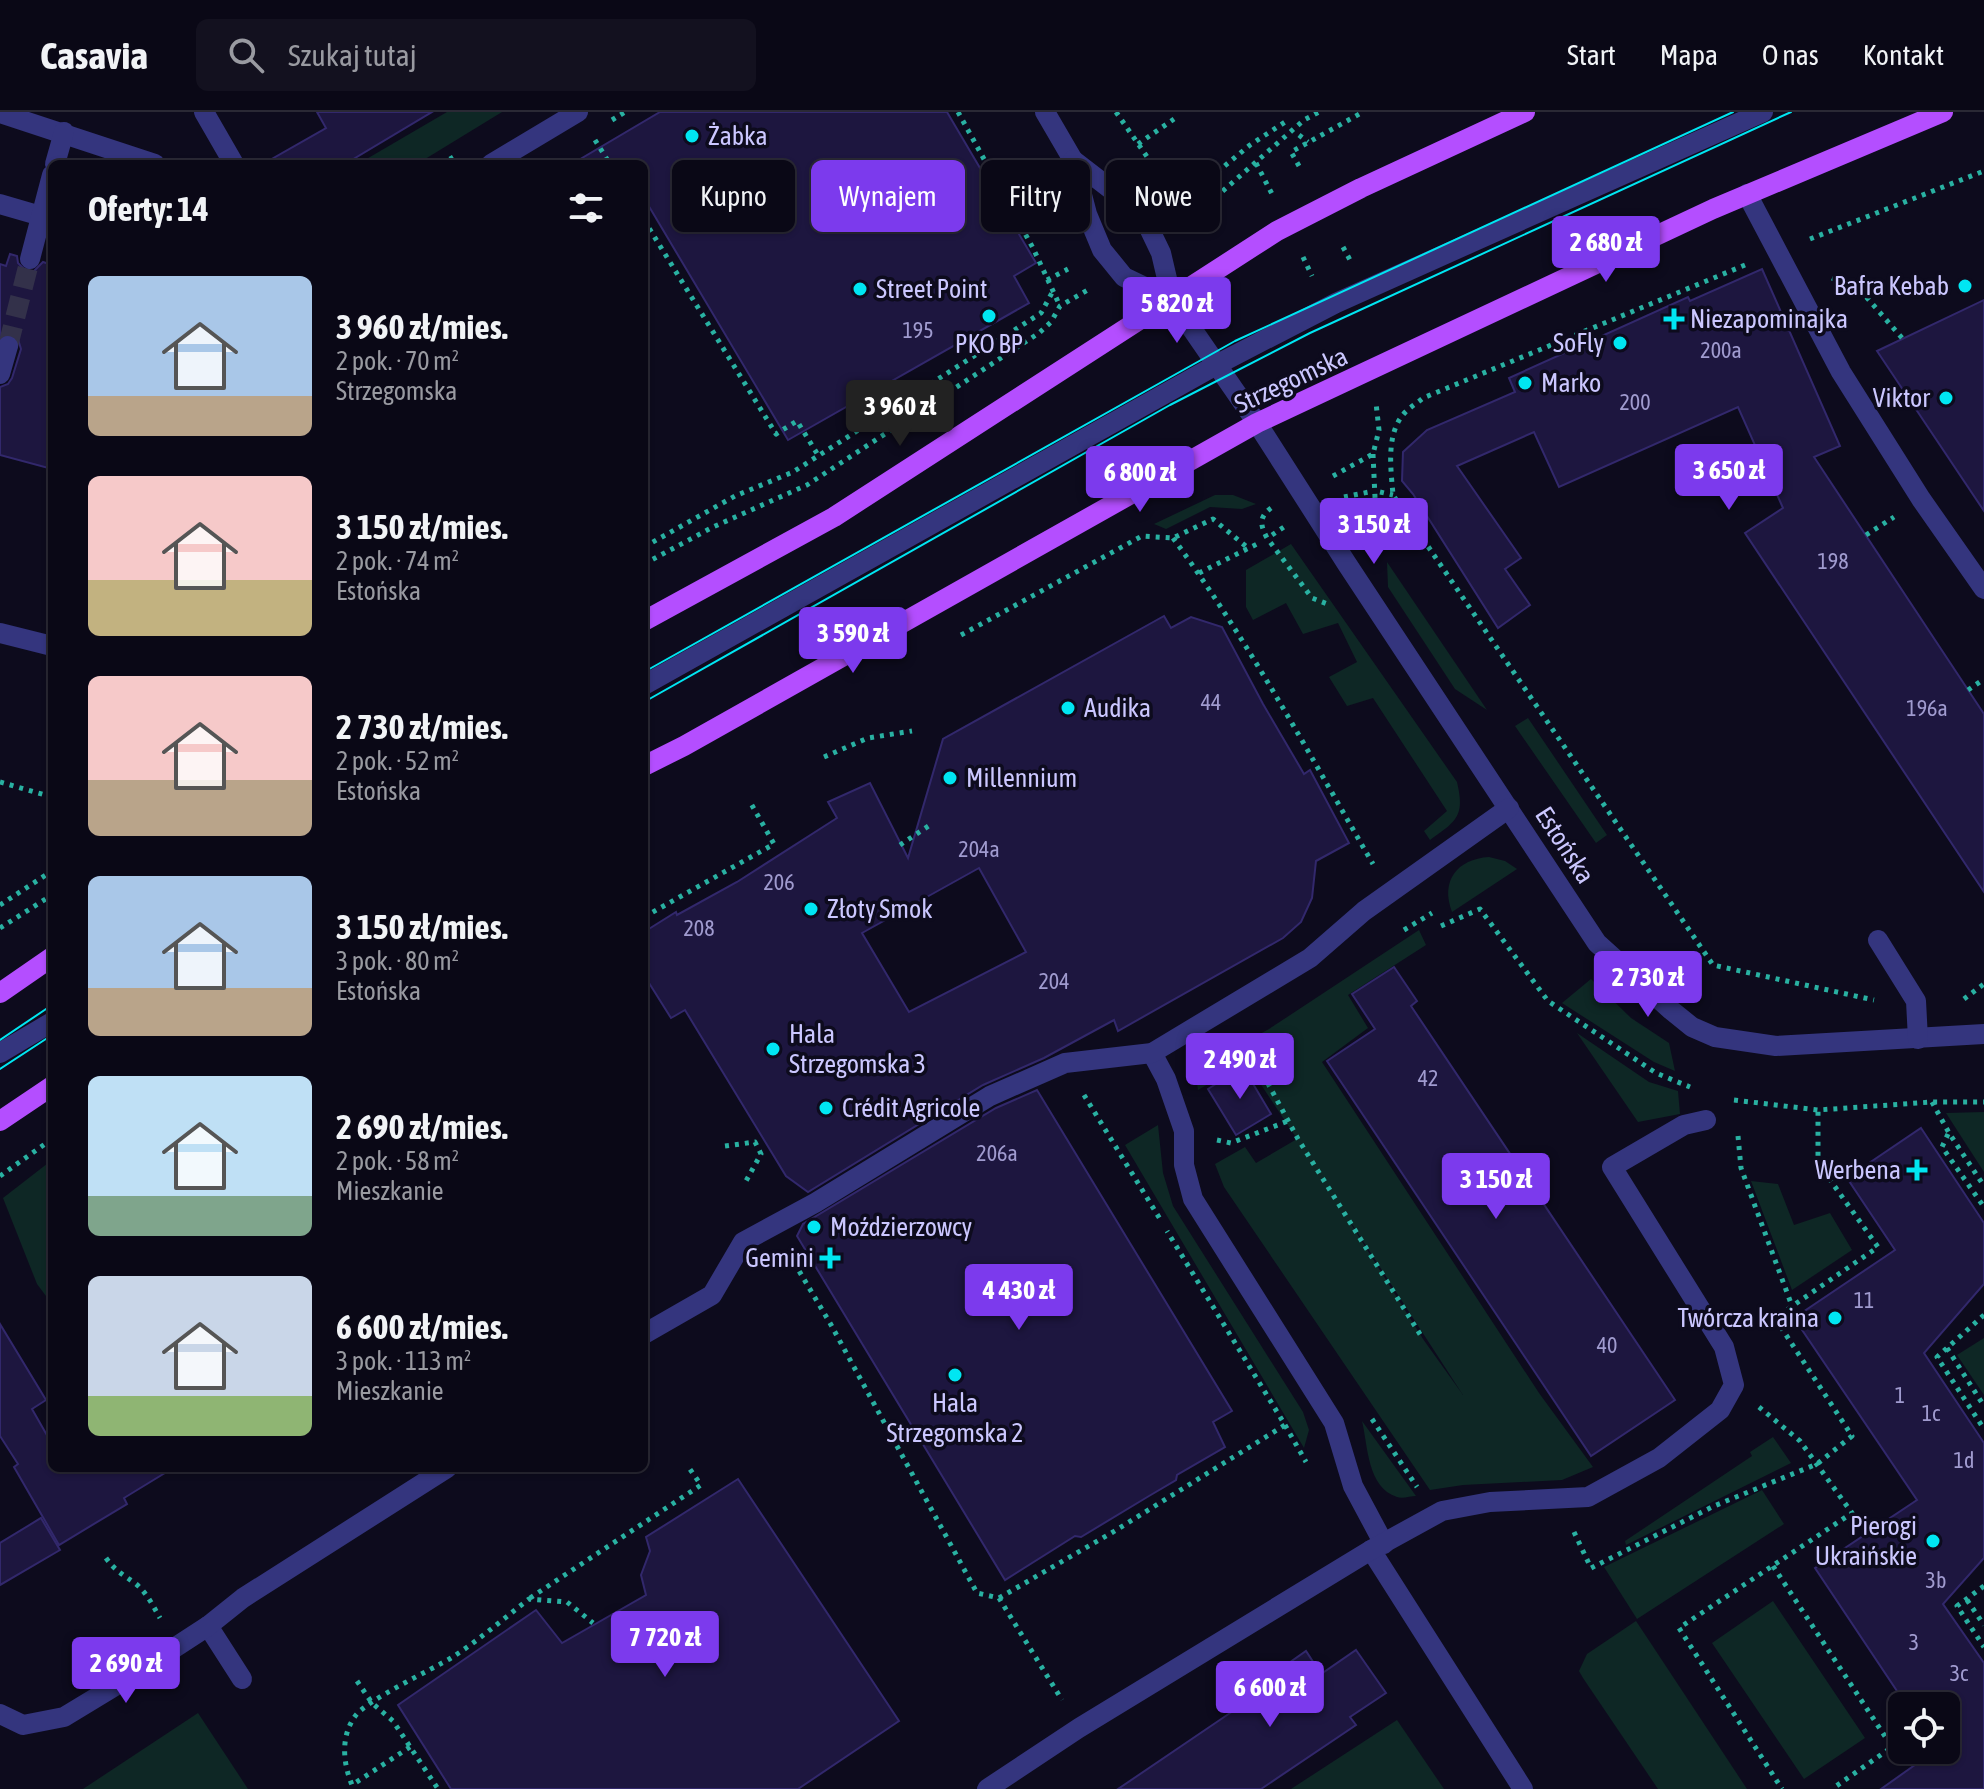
<!DOCTYPE html>
<html lang="pl">
<head>
<meta charset="utf-8">
<style>
	:root { --surface:#0a0816; --page:#13111f; --text:#f1f3f6; --muted:#999aa1; --line:#2a2935; --accent:#7c3aed }
	body { margin:0; font-family:"Asap Condensed",sans-serif; background:var(--page); color:var(--text); height:100vh; display:flex; flex-direction:column; font-size:30px; white-space:nowrap }
	* { box-sizing:border-box; margin:0 }
	p { font-size:26px; color:var(--muted) }
	.icon { flex:none; width:44px; height:44px; fill:none; stroke:currentColor; stroke-width:2; stroke-linecap:round; stroke-linejoin:round }
	.map { position:relative; flex:1; overflow:hidden }
	.sheet { position:absolute; left:48px; top:48px; width:600px; height:1312px; display:flex; flex-direction:column; background:var(--surface); border-radius:12px; box-shadow:0 2px 6px #0004,0 0 0 2px var(--line) }
	.sheet>* { flex:none }
	.top-card { position:absolute; left:672px; top:48px; width:760px; height:72px; display:flex; gap:16px }
	.controls { position:absolute; left:1888px; top:1580px; display:grid; gap:16px }
	.controls a { display:grid; place-items:center; width:72px; height:72px; border-radius:12px; background:var(--surface); box-shadow:0 2px 6px #0004,0 0 0 2px var(--line); font-size:40px }
	.price { position:absolute; translate:-50% -68px; padding:0 18px; border-radius:8px; background:var(--accent); color:#fff; font-size:26px; line-height:52px; filter:drop-shadow(0 2px 4px #0008) }
	.price::after { content:''; position:absolute; left:50%; top:48px; width:24px; height:18px; margin-left:-12px; background:inherit; clip-path:polygon(0 0,100% 0,50% 100%) }
	.price.selected { background:#222; color:#fff }
	ul { padding:0; list-style:none }
	li { display:flex; align-items:center; gap:24px; height:200px; padding:0 40px }
	li span { display:grid; place-items:center; flex:none; width:224px; height:160px; border-radius:12px; color:#555 }
	li>.icon { margin-inline-start:auto }
	span .icon { width:96px; height:96px; fill:#fffc; stroke-width:1 }
	li b { font-size:34px }
	h2 { display:flex; justify-content:space-between; align-items:center; height:96px; padding:0 40px; font-size:34px }
	.chip { padding:0 28px; border-radius:12px; background:var(--surface); box-shadow:0 2px 6px #0004,0 0 0 2px var(--line); font-size:28px; line-height:72px }
	.chip.selected { background:var(--accent); color:#fff }
	header { display:flex; align-items:center; gap:48px; box-sizing:border-box; height:112px; padding:0 40px; background:var(--surface); border-bottom:2px solid var(--line) }
	header strong { font-size:38px }
	nav { display:flex; gap:44px; margin-inline-start:auto; font-size:28px }
	.search { width:560px; height:72px; background:var(--page); display:flex; align-items:center; gap:20px; box-sizing:border-box; padding:0 28px; border-radius:12px; color:var(--muted); font-size:30px }
	.map>svg:first-child { display:block }
	.green { fill:#0e2725; fill-rule:evenodd }
	.building { fill:#1d163f; stroke:#32286c; stroke-width:2; fill-rule:evenodd }
	.lines { fill:none; stroke-linecap:round; stroke-linejoin:round }
	.minor-tunnel { stroke:#33314a; stroke-width:20; stroke-dasharray:20 10; stroke-linecap:butt }
	.path { stroke:#29b1a2; stroke-width:5; stroke-dasharray:4 6; stroke-linecap:butt }
	.minor { stroke:#34357e; stroke-width:20 }
	.major { stroke:#b44eff; stroke-width:20 }
	.tram { stroke:#00e6f2; stroke-width:2 }
	.poi-dot { fill:#00e6f2; stroke:#0d0b1d; stroke-width:3 }
	.labels { text-anchor:middle; dominant-baseline:central; stroke-width:7; stroke-linejoin:round; paint-order:stroke }
	.number-label { font-size:22px; fill:#a09bcf }
	.poi-label { font-size:26px; fill:#cbc7ff; stroke:#0d0b1d; text-anchor:start }
	.street-label { font-size:26px; fill:#cbc7ff; stroke:#0d0b1d }
</style>
</head>
<body>
<header>
<strong>Casavia</strong>
<div class="search"><svg class="icon" aria-label="search" viewBox="0 0 24 24"><circle cx="10" cy="10" r="6"/><path d="M15 15l6 6"/></svg>Szukaj tutaj</div>
<nav><a>Start</a><a>Mapa</a><a>O nas</a><a>Kontakt</a></nav>
</header>
<div class="map">
<svg width="1984" height="1677" viewBox="0 0 1984 1677">
	<rect width="100%" height="100%" fill="#0d0b1d"/>
	<g class="green">
		<path d="M447,0H502L417,52H358Z"/>
		<path d="M1215,383H1233L1256,392L1242,397L1210,395L1166,417L1154,412Z"/>
		<path d="M1291,432L1457,670C1465,704 1457,709 1430,728L1424,719L1447,699L1373,586L1347,594L1329,565L1357,550L1338,511L1303,522L1286,491L1253,508L1246,495V458Z"/>
		<path d="M1387,450L1487,598L1455,577L1388,475Z"/>
		<path d="M1528,606L1607,723L1596,731L1515,614Z"/>
		<path d="M1489,745L1505,749L1517,757L1452,800C1440,769 1457,747 1489,745Z"/>
		<path d="M1419,818L1426,833L1348,883L1368,916L1322,950L1539,1281L1593,1355L1562,1368L1463,1373L1430,1378L1224,1075L1215,1052L1245,1035L1256,1051L1297,1027L1246,950L1198,978L1195,958L1269,917ZM1351,1112H1352L1463,1283L1423,1227Z"/>
		<path d="M1591,867L1631,906L1669,931L1675,959L1654,950L1562,891Z"/>
		<path d="M1577,921L1649,970L1678,979L1680,1002L1638,1010Z"/>
		<path d="M1984,1000V1060L1946,1001Z"/>
		<path d="M1158,1013L1163,1061L1173,1094L1303,1300L1309,1318L1304,1336L1125,1033Z"/>
		<path d="M52,1048V1192L37,1172L3,1086Z"/>
		<path d="M1751,1069L1778,1072L1794,1113L1830,1101L1852,1138L1792,1178Z"/>
		<path d="M1984,1226V1283L1957,1243Z"/>
		<path d="M1362,1309L1416,1384C1411,1384 1402,1387 1397,1385C1367,1375 1368,1334 1362,1309Z"/>
		<path d="M1773,1325L1791,1351L1626,1433L1625,1429L1752,1344L1750,1340Z"/>
		<path d="M1762,1378L1784,1412L1637,1507L1604,1455Z"/>
		<path d="M1773,1489L1865,1626L1804,1667L1712,1531Z"/>
		<path d="M1636,1509L1646,1524L1747,1677H1658L1583,1566L1579,1559L1587,1542Z"/>
		<path d="M198,1601L248,1677H83Z"/>
		<path d="M1397,1608L1444,1677H1291Z"/>
	</g>
	<g class="building">
		<path d="M317,0H432L345,52H263L326,16Z"/>
		<path d="M660,0H947L1036,151L1014,164L1029,191L788,328L644,86V52H572Z"/>
		<path d="M10,142L17,144L18,151L26,159H34L43,150L52,153V357L0,343V275L8,272L12,266L21,237L17,224L11,221L0,224V152L6,154Z"/>
		<path d="M1762,157L1840,334L1814,345L1984,602V780L1745,421L1783,396L1738,295L1559,375L1534,320L1457,354L1521,446L1505,457L1530,493L1498,516L1413,382L1402,369L1403,340L1427,318L1515,280L1509,266L1688,185L1690,189Z"/>
		<path d="M1984,188V399L1877,239Z"/>
		<path d="M1164,504L1171,516L1191,505L1222,515L1263,592L1304,662L1310,658L1349,731L1316,749L1312,786L1301,810L1283,826L1118,919L1114,908L1044,946L983,973L808,1080L786,1064L685,898L671,906L644,863V820L676,800L677,803L737,770L837,706L828,690L870,671L908,746L943,627ZM979,756L1026,840L909,900L862,821Z"/>
		<path d="M1394,855L1417,889L1411,894L1675,1288L1591,1344L1327,949L1375,917L1352,882Z"/>
		<path d="M1243,955L1271,1002L1236,1023L1208,977Z"/>
		<path d="M1037,978L1232,1299L1213,1310L1225,1335L1177,1363L1176,1368L1149,1384L1081,1425L1075,1424L1005,1468L797,1124L803,1112L996,996Z"/>
		<path d="M1921,1016L1984,1111V1172L1924,1241L1984,1331V1446L1943,1492L1984,1551V1677H1881L1936,1638H1946V1594H1907L1815,1456L1917,1388L1794,1206L1895,1138L1847,1066Z"/>
		<path d="M0,1212L46,1288L32,1297L52,1332V1356H173L124,1386L127,1392L59,1433L14,1355L18,1352L0,1324Z"/>
		<path d="M738,1367L899,1609L798,1677H451L398,1593L536,1498L562,1531L646,1483L641,1463L650,1439L646,1425Z"/>
		<path d="M41,1406L60,1438L0,1473V1431Z"/>
		<path d="M1356,1538L1386,1581L1350,1605L1356,1613L1261,1677H1118L1233,1599L1230,1594L1273,1566L1272,1563L1306,1539L1321,1562Z"/>
	</g>
	<g class="lines">
		<path class="minor-tunnel" d="M8,234L30,147"/>
		<g class="path">
			<path d="M958,0L1033,136L1060,194"/>
			<path d="M1116,0L1150,49L1168,66L1199,75L1250,33L1285,10L1288,13"/>
			<path d="M612,8L625,0"/>
			<path d="M1299,23L1308,30"/>
			<path d="M595,28L610,52"/>
			<path d="M1138,32L1174,7"/>
			<path d="M1256,51L1272,82"/>
			<path d="M441,52L457,43"/>
			<path d="M1299,54L1291,40L1363,0"/>
			<path d="M1176,93L1199,75"/>
			<path d="M644,108L776,322L797,309L818,343"/>
			<path d="M1185,112L1304,8L1319,0"/>
			<path d="M1810,127L1984,59"/>
			<path d="M1343,135L1350,148"/>
			<path d="M1303,145L1312,164"/>
			<path d="M1745,153L1423,286C1416,292 1407,297 1402,304C1386,325 1391,358 1393,383L1713,853L1874,888"/>
			<path d="M1832,166L1861,179L1903,227"/>
			<path d="M1047,168L1068,157"/>
			<path d="M1373,342L1377,429"/>
			<path d="M1333,364L1373,342L1379,318L1376,291"/>
			<path d="M1380,380L1393,383"/>
			<path d="M1344,385L1369,380"/>
			<path d="M1271,396C1259,405 1260,413 1267,426L1312,486L1330,493"/>
			<path d="M1272,423L1284,415"/>
			<path d="M1866,423L1894,405"/>
			<path d="M1173,426C1248,528 1309,642 1373,752"/>
			<path d="M644,435L735,384L793,360L1041,201L1053,179"/>
			<path d="M644,452L713,415L807,373L1039,221L1051,210L1060,194L1091,176"/>
			<path d="M1199,461L1261,430"/>
			<path d="M961,523L1142,424L1173,426L1213,407L1248,436"/>
			<path d="M1968,578L1984,567"/>
			<path d="M824,645L868,626L912,619"/>
			<path d="M0,670L52,685"/>
			<path d="M900,733L930,713"/>
			<path d="M0,793L52,759"/>
			<path d="M644,805L774,732L749,688"/>
			<path d="M1441,814L1480,797L1548,889L1656,961L1690,975"/>
			<path d="M0,816L52,783"/>
			<path d="M1404,818L1432,801"/>
			<path d="M1964,887L1984,872"/>
			<path d="M1244,927L1298,1027L1423,1227"/>
			<path d="M1084,983L1160,1107"/>
			<path d="M1734,988L1818,998L1932,990H1984"/>
			<path d="M1932,990L1949,1021L1984,1074"/>
			<path d="M1948,1022L1942,1035L1984,1095"/>
			<path d="M1738,1024L1741,1056L1792,1194"/>
			<path d="M1217,1028L1231,1031L1288,1009"/>
			<path d="M725,1034L755,1030L761,1042L746,1069"/>
			<path d="M0,1064L52,1027"/>
			<path d="M789,1142L830,1211L977,1481L999,1486L1062,1588"/>
			<path d="M1984,1203L1937,1245L1984,1317"/>
			<path d="M1947,1236L1984,1294"/>
			<path d="M1759,1295L1800,1329L1852,1401L1679,1516L1782,1677"/>
			<path d="M1372,1307L1417,1375"/>
			<path d="M1285,1313L1306,1350"/>
			<path d="M1574,1420L1591,1456L1714,1394L1817,1352L1852,1324L1775,1206L1878,1135L1818,1051V998"/>
			<path d="M106,1446C115,1459 124,1463 136,1472C147,1481 153,1494 160,1506"/>
			<path d="M1773,1454L1892,1635L1832,1677"/>
			<path d="M1984,1474L1957,1494L1984,1535"/>
			<path d="M530,1486L701,1373L687,1353"/>
			<path d="M999,1486L1113,1420L1285,1313L1167,1119"/>
			<path d="M1967,1488L1984,1513"/>
			<path d="M357,1569L372,1591L393,1609L438,1677"/>
			<path d="M410,1635L352,1673C343,1651 340,1624 356,1603C369,1587 429,1559 451,1546C478,1529 503,1507 529,1487L567,1490L593,1511"/>
		</g>
		<g class="minor">
			<path d="M204,0L234,52"/>
			<path d="M1045,0L1073,48L1087,102L1102,138L1124,165L1172,188"/>
			<path d="M0,1L155,52"/>
			<path d="M1073,48L1121,85L1148,114L1161,141L1172,188L1257,311L1347,452L1597,831L1671,898L1692,915L1715,925L1776,934L1984,922"/>
			<path d="M55,52L64,20"/>
			<path d="M491,52L578,0"/>
			<path d="M1747,82L1841,260L1921,387L1984,477"/>
			<path d="M0,92L41,104"/>
			<path d="M30,147L52,63"/>
			<path d="M0,262L8,234"/>
			<path d="M0,521L52,534"/>
			<path d="M644,573L1218,252L1336,191L1763,0"/>
			<path d="M1878,828L1916,889L1918,927"/>
			<path d="M0,941L52,910"/>
			<path d="M1152,941L1166,967L1184,1019V1053L1193,1087L1334,1311L1353,1374L1384,1432"/>
			<path d="M644,1222L712,1183L743,1130L815,1091L990,984L1065,951L1152,941L1310,846L1364,799L1509,696"/>
			<path d="M1371,1438L1523,1677"/>
			<path d="M208,1514L242,1567"/>
			<path d="M0,1602L23,1613L64,1605L125,1568L208,1514L243,1486L447,1356"/>
			<path d="M987,1677L1079,1616L1371,1438L1442,1399L1490,1390L1588,1385L1659,1346L1720,1298L1734,1273L1724,1235L1612,1055L1684,1013L1706,1008"/>
		</g>
		<g class="major">
			<path d="M644,509L834,405L1277,119L1361,76L1525,0"/>
			<path d="M644,654L684,634L1257,311L1713,97L1943,0"/>
			<path d="M0,881L52,845"/>
			<path d="M0,1009L52,974"/>
		</g>
		<g class="tram">
			<path d="M644,560L1235,229L1733,0"/>
			<path d="M644,590L1170,293L1310,221L1791,0"/>
			<path d="M0,928L52,893"/>
			<path d="M0,957L52,923"/>
		</g>
	</g>
	<g class="poi-dot">
		<circle cx="692" cy="24" r="8"/>
		<circle cx="1965" cy="174" r="8"/>
		<circle cx="860" cy="177" r="8"/>
		<circle cx="989" cy="204" r="8"/>
		<path d="M1670 195h8v8h8v8h-8v8h-8v-8h-8v-8h8z"/>
		<circle cx="1620" cy="231" r="8"/>
		<circle cx="1525" cy="271" r="8"/>
		<circle cx="1946" cy="286" r="8"/>
		<circle cx="1068" cy="596" r="8"/>
		<circle cx="950" cy="666" r="8"/>
		<circle cx="811" cy="797" r="8"/>
		<circle cx="773" cy="937" r="8"/>
		<circle cx="826" cy="996" r="8"/>
		<path d="M1913 1046h8v8h8v8h-8v8h-8v-8h-8v-8h8z"/>
		<circle cx="814" cy="1115" r="8"/>
		<path d="M826 1134h8v8h8v8h-8v8h-8v-8h-8v-8h8z"/>
		<circle cx="1835" cy="1206" r="8"/>
		<circle cx="955" cy="1263" r="8"/>
		<circle cx="1933" cy="1429" r="8"/>
	</g>
	<g class="labels">
		<g class="number-label">
			<text x="918" y="218">195</text>
			<text x="1721" y="238">200a</text>
			<text x="1635" y="290">200</text>
			<text x="1833" y="449">198</text>
			<text x="1211" y="590">44</text>
			<text x="1927" y="596">196a</text>
			<text x="979" y="737">204a</text>
			<text x="779" y="770">206</text>
			<text x="699" y="816">208</text>
			<text x="1054" y="869">204</text>
			<text x="1428" y="966">42</text>
			<text x="997" y="1041">206a</text>
			<text x="1864" y="1188">11</text>
			<text x="1607" y="1233">40</text>
			<text x="1900" y="1283">1</text>
			<text x="1931" y="1301">1c</text>
			<text x="1964" y="1348">1d</text>
			<text x="1936" y="1468">3b</text>
			<text x="1914" y="1530">3</text>
			<text x="1959" y="1561">3c</text>
		</g>
		<g class="poi-label">
			<text x="708" y="24">Żabka</text>
			<text x="1949" y="174" text-anchor="end">Bafra Kebab</text>
			<text x="876" y="177">Street Point</text>
			<text x="1690" y="207">Niezapominajka</text>
			<text x="1604" y="231" text-anchor="end">SoFly</text>
			<text x="989" y="232" text-anchor="middle">PKO BP</text>
			<text x="1541" y="271">Marko</text>
			<text x="1930" y="286" text-anchor="end">Viktor</text>
			<text x="1084" y="596">Audika</text>
			<text x="966" y="666">Millennium</text>
			<text x="827" y="797">Złoty Smok</text>
			<text x="789" y="922">Hala<tspan x="789" dy="30">Strzegomska 3</tspan></text>
			<text x="842" y="996">Crédit Agricole</text>
			<text x="1901" y="1058" text-anchor="end">Werbena</text>
			<text x="830" y="1115">Moździerzowcy</text>
			<text x="814" y="1146" text-anchor="end">Gemini</text>
			<text x="1819" y="1206" text-anchor="end">Twórcza kraina</text>
			<text x="955" y="1291" text-anchor="middle">Hala<tspan x="955" dy="30">Strzegomska 2</tspan></text>
			<text x="1917" y="1414" text-anchor="end">Pierogi<tspan x="1917" dy="30">Ukraińskie</tspan></text>
		</g>
		<g class="street-label">
			<text transform="translate(1291 268) rotate(-25)">Strzegomska</text>
			<text transform="translate(1565 733) rotate(57)">Estońska</text>
		</g>
	</g>
</svg>
<div class="controls">
<a><svg class="icon" aria-label="locate" viewBox="0 0 24 24"><circle cx="12" cy="12" r="6"/><path d="M12 2v4M12 18v4M2 12h4M18 12h4"/></svg></a>
</div>
<b class="price" style="left:1606px;top:172px">2 680 zł</b>
<b class="price" style="left:1177px;top:233px">5 820 zł</b>
<b class="price selected" style="left:900px;top:336px">3 960 zł</b>
<b class="price" style="left:1729px;top:400px">3 650 zł</b>
<b class="price" style="left:1140px;top:402px">6 800 zł</b>
<b class="price" style="left:1374px;top:454px">3 150 zł</b>
<b class="price" style="left:853px;top:563px">3 590 zł</b>
<b class="price" style="left:1648px;top:907px">2 730 zł</b>
<b class="price" style="left:1240px;top:989px">2 490 zł</b>
<b class="price" style="left:1496px;top:1109px">3 150 zł</b>
<b class="price" style="left:1019px;top:1220px">4 430 zł</b>
<b class="price" style="left:665px;top:1567px">7 720 zł</b>
<b class="price" style="left:126px;top:1593px">2 690 zł</b>
<b class="price" style="left:1270px;top:1617px">6 600 zł</b>
<div class="top-card">
<a class="chip">Kupno</a>
<a class="chip selected">Wynajem</a>
<a class="chip">Filtry</a>
<a class="chip">Nowe</a>
</div>
<section class="sheet">
<h2>Oferty: 14<svg class="icon" aria-label="filters" viewBox="0 0 24 24"><path d="M4 7h16M4 17h16"/><circle cx="9" cy="7" r="2"/><circle cx="15" cy="17" r="2"/></svg></h2>
<ul>
<li><span style="background:linear-gradient(#a9c7e8 75%,#b9a48a 0)"><svg class="icon" aria-label="home" viewBox="0 0 24 24"><path d="M3 11l9-7 9 7M6 9v11h12V9"/></svg></span><div><b>3 960 zł/mies.</b><p>2 pok. · 70 m²</p><p>Strzegomska</p></div></li>
<li><span style="background:linear-gradient(#f6c9c9 65%,#c2b280 0)"><svg class="icon" aria-label="home" viewBox="0 0 24 24"><path d="M3 11l9-7 9 7M6 9v11h12V9"/></svg></span><div><b>3 150 zł/mies.</b><p>2 pok. · 74 m²</p><p>Estońska</p></div></li>
<li><span style="background:linear-gradient(#f6c9c9 65%,#b9a48a 0)"><svg class="icon" aria-label="home" viewBox="0 0 24 24"><path d="M3 11l9-7 9 7M6 9v11h12V9"/></svg></span><div><b>2 730 zł/mies.</b><p>2 pok. · 52 m²</p><p>Estońska</p></div></li>
<li><span style="background:linear-gradient(#a9c7e8 70%,#b9a48a 0)"><svg class="icon" aria-label="home" viewBox="0 0 24 24"><path d="M3 11l9-7 9 7M6 9v11h12V9"/></svg></span><div><b>3 150 zł/mies.</b><p>3 pok. · 80 m²</p><p>Estońska</p></div></li>
<li><span style="background:linear-gradient(#bfe0f5 75%,#7fa58c 0)"><svg class="icon" aria-label="home" viewBox="0 0 24 24"><path d="M3 11l9-7 9 7M6 9v11h12V9"/></svg></span><div><b>2 690 zł/mies.</b><p>2 pok. · 58 m²</p><p>Mieszkanie</p></div></li>
<li><span style="background:linear-gradient(#c9d6e8 75%,#8fb573 0)"><svg class="icon" aria-label="home" viewBox="0 0 24 24"><path d="M3 11l9-7 9 7M6 9v11h12V9"/></svg></span><div><b>6 600 zł/mies.</b><p>3 pok. · 113 m²</p><p>Mieszkanie</p></div></li>
</ul>
</section>
</div>
</body>
</html>
